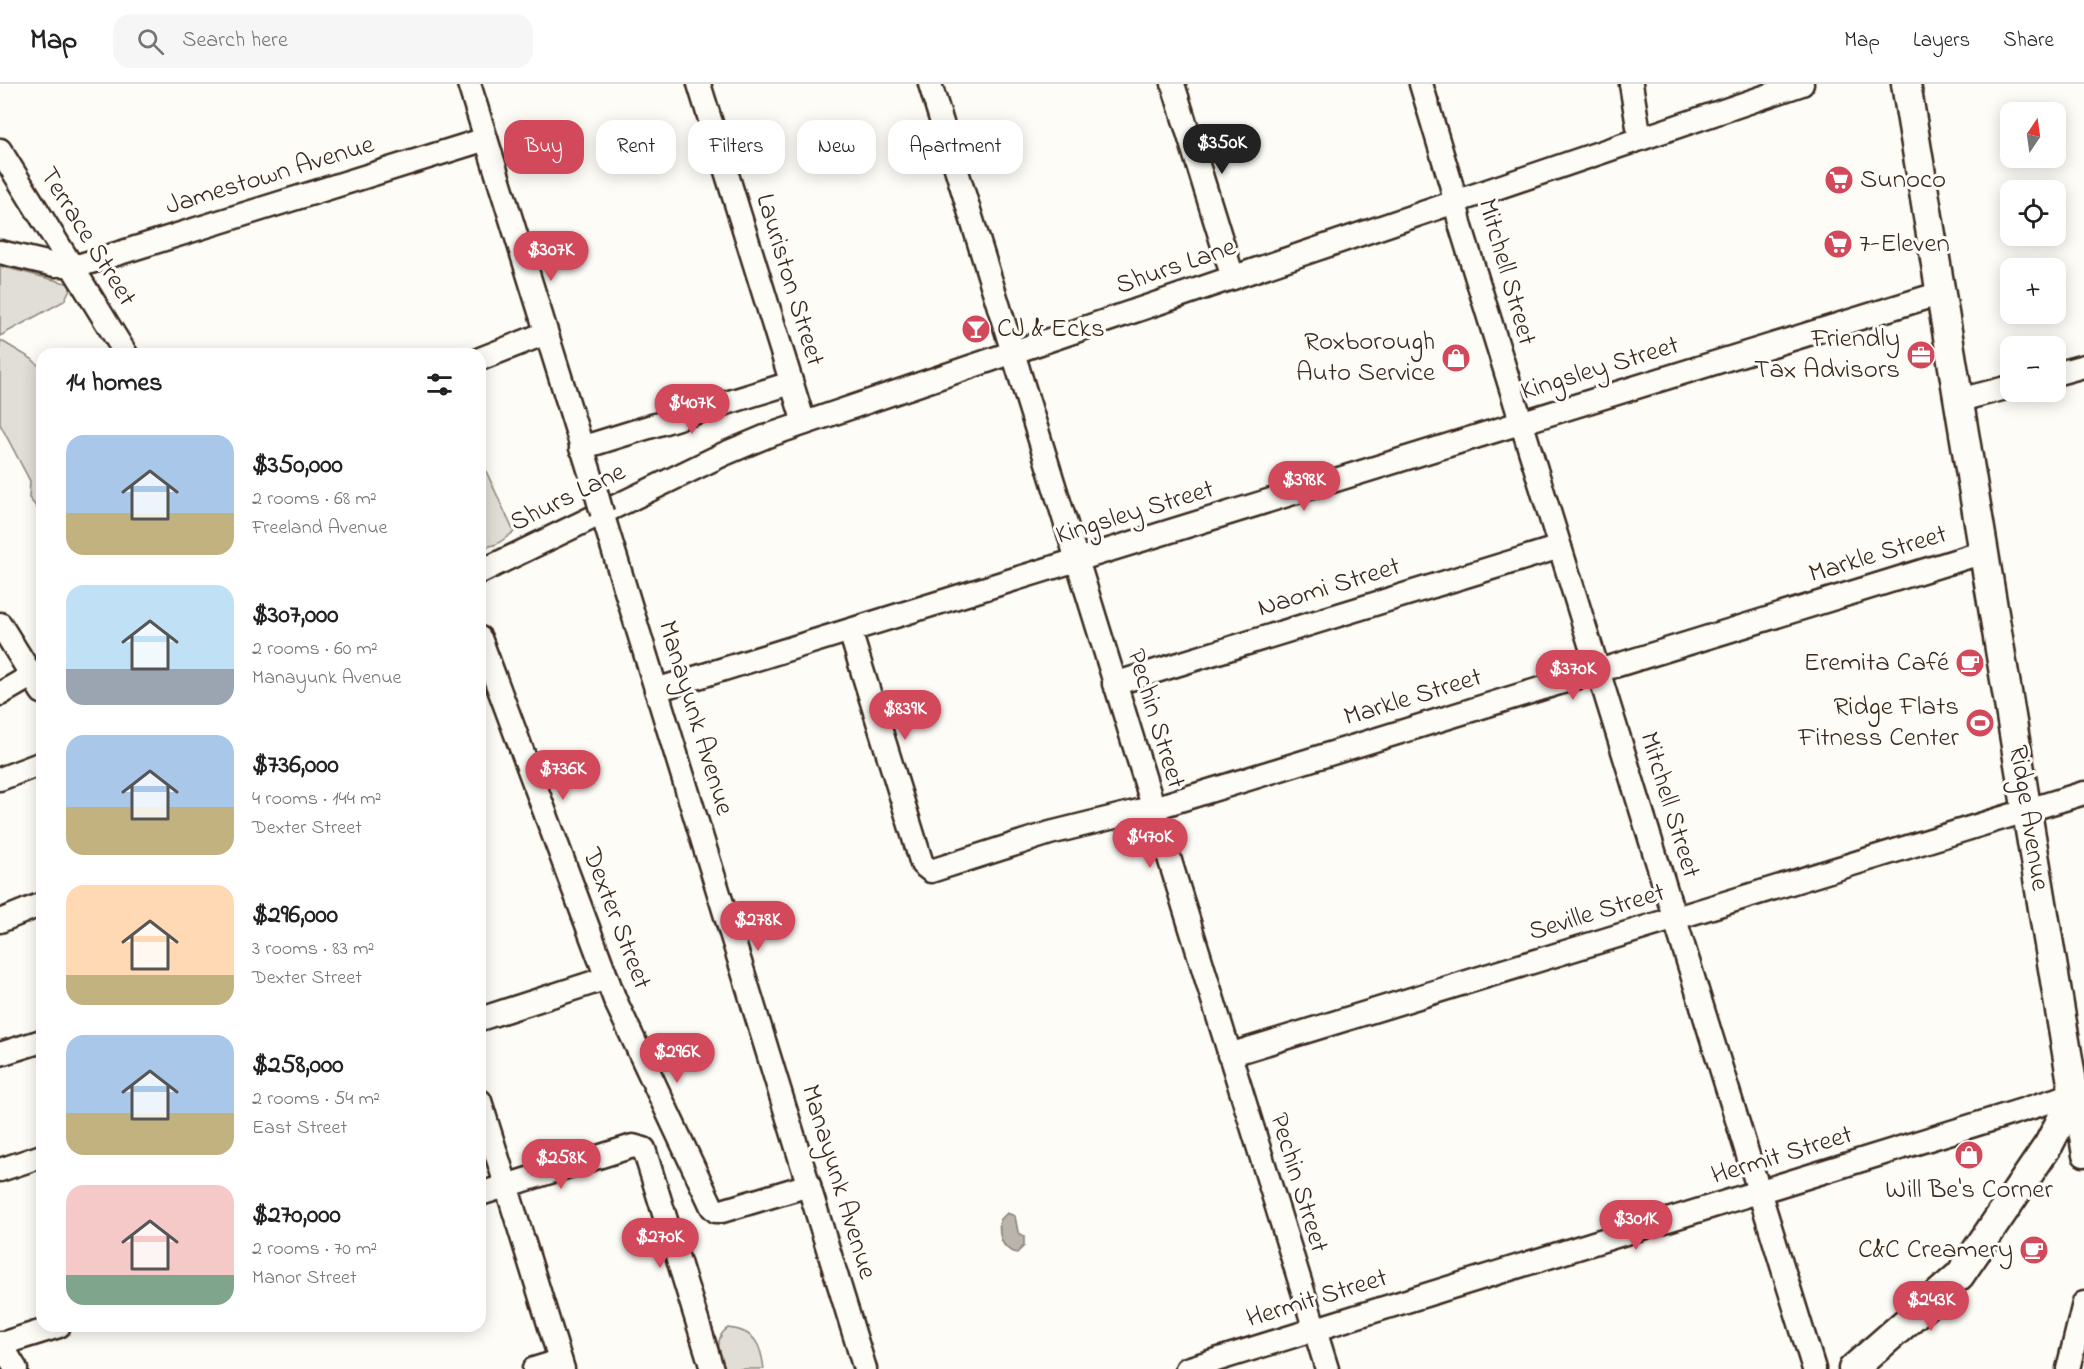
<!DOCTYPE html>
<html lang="en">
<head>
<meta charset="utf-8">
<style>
	:root { --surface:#fff; --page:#f6f6f6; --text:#222; --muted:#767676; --line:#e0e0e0; --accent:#d1495b }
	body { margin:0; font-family:"Indie Flower",sans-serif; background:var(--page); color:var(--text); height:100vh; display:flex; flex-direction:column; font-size:22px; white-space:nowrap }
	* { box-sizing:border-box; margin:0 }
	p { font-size:20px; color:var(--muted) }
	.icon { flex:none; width:33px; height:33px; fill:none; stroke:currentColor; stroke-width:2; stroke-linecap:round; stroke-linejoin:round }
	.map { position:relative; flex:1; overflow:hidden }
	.panel { position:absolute; left:36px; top:264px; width:450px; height:984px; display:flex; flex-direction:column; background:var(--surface); border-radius:18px; box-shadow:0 3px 15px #0003 }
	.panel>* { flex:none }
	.top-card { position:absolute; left:504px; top:36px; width:570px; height:54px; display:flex; gap:12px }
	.needle { width:39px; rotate:13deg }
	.fabs { position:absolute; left:2000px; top:18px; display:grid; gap:12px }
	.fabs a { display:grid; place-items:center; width:66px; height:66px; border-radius:12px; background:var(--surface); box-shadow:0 3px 15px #0003; font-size:30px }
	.price { position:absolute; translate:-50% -51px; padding:0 14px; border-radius:21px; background:var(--accent); color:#fff; font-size:20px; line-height:39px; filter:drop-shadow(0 2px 3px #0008) }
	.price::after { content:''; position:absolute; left:50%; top:36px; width:18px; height:14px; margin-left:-9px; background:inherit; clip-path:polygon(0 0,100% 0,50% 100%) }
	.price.current { background:#222; color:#fff }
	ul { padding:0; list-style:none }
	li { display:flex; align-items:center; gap:18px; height:150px; padding:0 30px }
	li span { display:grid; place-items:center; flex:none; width:168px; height:120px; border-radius:18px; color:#555 }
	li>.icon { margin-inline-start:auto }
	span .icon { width:72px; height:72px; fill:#fffc; stroke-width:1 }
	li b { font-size:26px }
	h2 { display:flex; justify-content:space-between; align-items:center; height:72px; padding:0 30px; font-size:26px }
	.tag { padding:0 21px; border-radius:18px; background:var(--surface); box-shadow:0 3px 15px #0003; font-size:21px; line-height:54px }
	.tag.current { background:var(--accent); color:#fff }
	header { display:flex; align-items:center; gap:36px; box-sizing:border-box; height:84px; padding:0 30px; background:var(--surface); border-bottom:2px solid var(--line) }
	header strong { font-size:28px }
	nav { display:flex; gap:33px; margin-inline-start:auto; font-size:21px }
	.search { width:420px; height:54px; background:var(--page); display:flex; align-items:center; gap:15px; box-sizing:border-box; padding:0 21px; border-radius:18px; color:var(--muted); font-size:22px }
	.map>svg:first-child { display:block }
	.green { fill:#e1ded7; stroke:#8e847a; stroke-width:1.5 }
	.water { fill:#bbb4ad; stroke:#887d74; stroke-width:1.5 }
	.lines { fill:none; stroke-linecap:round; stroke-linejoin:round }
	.minor-casing { stroke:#3b2a1e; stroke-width:27 }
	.major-casing { stroke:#3b2a1e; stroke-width:33 }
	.minor { stroke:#fdfcf7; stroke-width:22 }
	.major { stroke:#fdfcf7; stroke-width:28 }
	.minor-bridge-casing { stroke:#3b2a1e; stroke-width:27; stroke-linecap:butt }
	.minor-bridge { stroke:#fdfcf7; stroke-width:22 }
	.labels { text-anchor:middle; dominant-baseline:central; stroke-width:6; stroke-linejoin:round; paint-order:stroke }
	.street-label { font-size:27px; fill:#3b2a1e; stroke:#fdfcf7 }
	.poi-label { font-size:27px; fill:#3b2a1e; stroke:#fdfcf7; text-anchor:end }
</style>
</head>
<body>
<header>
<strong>Map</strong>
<div class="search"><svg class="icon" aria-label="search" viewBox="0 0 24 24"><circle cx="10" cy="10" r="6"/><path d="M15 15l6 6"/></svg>Search here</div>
<nav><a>Map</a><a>Layers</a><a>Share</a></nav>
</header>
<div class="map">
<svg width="2084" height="1285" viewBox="0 0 2084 1285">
	<rect width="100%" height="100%" fill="#fdfcf7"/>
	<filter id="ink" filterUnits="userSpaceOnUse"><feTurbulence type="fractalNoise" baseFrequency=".0167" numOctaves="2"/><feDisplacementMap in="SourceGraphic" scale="12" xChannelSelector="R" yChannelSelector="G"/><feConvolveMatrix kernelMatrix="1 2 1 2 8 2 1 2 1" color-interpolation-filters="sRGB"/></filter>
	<g filter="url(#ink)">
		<g class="green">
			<path d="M0,182L66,199L72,201L64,217L0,252Z"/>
			<path d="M0,256L32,275L42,285V430L29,414L30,397L0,340Z"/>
			<path d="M480,374L514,448L497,460L480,465Z"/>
			<path d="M728,1244C756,1247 761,1261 764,1285H724C720,1271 713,1253 728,1244Z"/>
		</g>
		<path class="water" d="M1007,1129L1015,1132L1018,1148L1024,1152V1162L1017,1169C1001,1165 998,1152 1000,1136Z"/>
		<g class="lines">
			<g class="minor-casing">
				<g id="minor">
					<path d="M469,0L596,408"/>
					<path d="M699,0L804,339"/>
					<path d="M930,0L1327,1285"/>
					<path d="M1173,0L1233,194"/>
					<path d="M1421,0L1451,100L1461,143L1814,1285"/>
					<path d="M1631,0L1640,55"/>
					<path d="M0,66L126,270"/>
					<path d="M0,168L55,181H81L486,55"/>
					<path d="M480,275L546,249"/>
					<path d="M2055,290L2084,282"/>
					<path d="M1959,316L2010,303"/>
					<path d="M581,364L791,299"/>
					<path d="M602,429L865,1285"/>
					<path d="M480,488L724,370L767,352L1802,0"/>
					<path d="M0,540L42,608"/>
					<path d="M850,547L922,780L931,787L1050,749L1167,720L1984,468"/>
					<path d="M480,554L615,916L712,1123L716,1127H722L809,1101"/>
					<path d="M1114,600L1560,463"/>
					<path d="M656,606L1941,209"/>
					<path d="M0,610L31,592"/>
					<path d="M0,695L42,679"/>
					<path d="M0,837L42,820"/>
					<path d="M480,935L607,894"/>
					<path d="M0,970L42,957"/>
					<path d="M1229,971L2084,709"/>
					<path d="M2074,1011L2084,1071"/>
					<path d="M480,1017L563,1285"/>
					<path d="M0,1086L42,1072"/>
					<path d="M480,1110L633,1062L644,1065L712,1285"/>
					<path d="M0,1259L16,1285"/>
					<path d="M1,1260L59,1242"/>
					<path d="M534,1285L560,1277"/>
					<path d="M1187,1285L2084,1007"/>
					<path d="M2068,1285L2084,1219"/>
				</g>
			</g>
			<g class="major-casing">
				<path id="major" d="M1853,1285L1960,1191L2049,1060L2074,1011L1906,0"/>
			</g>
			<use href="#minor" class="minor"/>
			<use href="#major" class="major"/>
			<g class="minor-bridge-casing">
				<path id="minor-bridge" d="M596,408L602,429"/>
			</g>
			<use href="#minor-bridge" class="minor-bridge"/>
		</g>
	</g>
	<defs>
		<g id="supermarket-disc" transform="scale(1.5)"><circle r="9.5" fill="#d1495b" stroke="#fdfcf7"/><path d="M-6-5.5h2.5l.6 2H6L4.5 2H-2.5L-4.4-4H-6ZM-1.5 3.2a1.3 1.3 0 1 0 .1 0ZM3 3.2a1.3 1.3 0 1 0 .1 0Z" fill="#fff"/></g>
		<g id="bar-disc" transform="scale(1.5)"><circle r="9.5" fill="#d1495b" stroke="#fdfcf7"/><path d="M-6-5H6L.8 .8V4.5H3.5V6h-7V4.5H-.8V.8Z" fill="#fff"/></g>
		<g id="office-disc" transform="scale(1.5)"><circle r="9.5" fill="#d1495b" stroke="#fdfcf7"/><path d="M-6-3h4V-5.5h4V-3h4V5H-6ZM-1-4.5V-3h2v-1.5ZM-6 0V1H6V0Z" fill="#fff"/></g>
		<g id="shop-disc" transform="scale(1.5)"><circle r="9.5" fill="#d1495b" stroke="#fdfcf7"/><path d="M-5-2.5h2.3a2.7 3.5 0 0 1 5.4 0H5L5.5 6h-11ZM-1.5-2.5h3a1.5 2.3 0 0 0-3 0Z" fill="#fff"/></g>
		<g id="cafe-disc" transform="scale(1.5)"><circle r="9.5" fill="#d1495b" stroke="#fdfcf7"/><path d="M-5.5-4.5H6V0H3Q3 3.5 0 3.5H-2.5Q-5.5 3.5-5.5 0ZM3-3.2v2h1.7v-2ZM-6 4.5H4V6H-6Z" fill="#fff"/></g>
		<g id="stadium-disc" transform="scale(1.5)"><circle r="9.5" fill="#d1495b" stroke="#fdfcf7"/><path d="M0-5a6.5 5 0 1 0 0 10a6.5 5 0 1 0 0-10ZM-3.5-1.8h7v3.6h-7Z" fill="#fff"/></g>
	</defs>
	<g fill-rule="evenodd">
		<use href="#supermarket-disc" x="1839" y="96"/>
		<use href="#supermarket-disc" x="1838" y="160"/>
		<use href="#bar-disc" x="976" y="245"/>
		<use href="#office-disc" x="1921" y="271"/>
		<use href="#shop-disc" x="1456" y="274"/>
		<use href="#cafe-disc" x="1970" y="579"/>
		<use href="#stadium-disc" x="1980" y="639"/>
		<use href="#shop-disc" x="1969" y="1071"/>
		<use href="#cafe-disc" x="2034" y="1166"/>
	</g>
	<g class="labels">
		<g class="street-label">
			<text transform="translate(270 92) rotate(-17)">Jamestown Avenue</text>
			<text transform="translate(87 153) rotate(58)">Terrace Street</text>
			<text transform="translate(1176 183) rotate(-19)">Shurs Lane</text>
			<text transform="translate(1506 188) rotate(74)">Mitchell Street</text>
			<text transform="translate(789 196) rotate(73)">Lauriston Street</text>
			<text transform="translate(1600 285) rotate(-17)">Kingsley Street</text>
			<text transform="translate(568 414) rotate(-26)">Shurs Lane</text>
			<text transform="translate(1135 429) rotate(-17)">Kingsley Street</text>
			<text transform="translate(1878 471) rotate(-17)">Markle Street</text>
			<text transform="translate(1329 504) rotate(-17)">Naomi Street</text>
			<text transform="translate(1413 614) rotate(-17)">Markle Street</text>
			<text transform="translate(695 634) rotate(73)">Manayunk Avenue</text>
			<text transform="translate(1155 635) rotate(73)">Pechin Street</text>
			<text transform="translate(1669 721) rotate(73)">Mitchell Street</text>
			<text transform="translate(2028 734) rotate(81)">Ridge Avenue</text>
			<text transform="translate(1597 829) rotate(-17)">Seville Street</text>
			<text transform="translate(616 835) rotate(69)">Dexter Street</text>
			<text transform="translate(1782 1072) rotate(-17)">Hermit Street</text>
			<text transform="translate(838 1098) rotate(73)">Manayunk Avenue</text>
			<text transform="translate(1298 1099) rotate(73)">Pechin Street</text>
			<text transform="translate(1317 1215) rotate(-17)">Hermit Street</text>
		</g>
		<g class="poi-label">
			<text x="1860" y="96" text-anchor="start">Sunoco</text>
			<text x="1859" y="160" text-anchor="start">7-Eleven</text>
			<text x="997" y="245" text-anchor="start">CJ &amp; Ecks</text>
			<text x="1900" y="255">Friendly<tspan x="1900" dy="31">Tax Advisors</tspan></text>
			<text x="1435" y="258">Roxborough<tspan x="1435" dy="31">Auto Service</tspan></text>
			<text x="1949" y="579">Eremita Café</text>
			<text x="1959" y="623">Ridge Flats<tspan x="1959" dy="31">Fitness Center</tspan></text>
			<text x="1969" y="1106" text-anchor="middle">Will Be's Corner</text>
			<text x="2013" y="1166">C&amp;C Creamery</text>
		</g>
	</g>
</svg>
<div class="fabs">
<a><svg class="needle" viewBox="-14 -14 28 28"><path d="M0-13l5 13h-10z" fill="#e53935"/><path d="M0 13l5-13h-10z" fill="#767676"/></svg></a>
<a><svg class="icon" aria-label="locate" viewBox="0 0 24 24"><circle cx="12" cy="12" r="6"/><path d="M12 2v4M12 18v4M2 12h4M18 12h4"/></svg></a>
<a>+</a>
<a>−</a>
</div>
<b class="price current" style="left:1222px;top:91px">$350K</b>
<b class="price" style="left:551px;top:198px">$307K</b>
<b class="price" style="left:692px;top:351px">$407K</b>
<b class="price" style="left:1304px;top:428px">$398K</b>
<b class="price" style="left:1573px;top:617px">$370K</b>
<b class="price" style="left:905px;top:657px">$839K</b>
<b class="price" style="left:563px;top:717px">$736K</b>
<b class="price" style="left:1150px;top:785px">$470K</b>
<b class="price" style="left:758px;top:868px">$278K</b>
<b class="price" style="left:677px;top:1000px">$296K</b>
<b class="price" style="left:561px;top:1106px">$258K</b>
<b class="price" style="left:1636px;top:1167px">$301K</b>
<b class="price" style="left:660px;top:1185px">$270K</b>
<b class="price" style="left:1931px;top:1248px">$243K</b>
<div class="top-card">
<a class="tag current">Buy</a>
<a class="tag">Rent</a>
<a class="tag">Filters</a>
<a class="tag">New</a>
<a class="tag">Apartment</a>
</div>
<section class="panel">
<h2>14 homes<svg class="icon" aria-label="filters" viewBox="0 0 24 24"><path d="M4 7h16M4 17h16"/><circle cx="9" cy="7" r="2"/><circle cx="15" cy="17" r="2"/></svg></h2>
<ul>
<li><span style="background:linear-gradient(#a9c7e8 65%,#c2b280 0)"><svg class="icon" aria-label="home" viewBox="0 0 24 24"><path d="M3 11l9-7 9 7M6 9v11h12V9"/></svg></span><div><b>$350,000</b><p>2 rooms · 68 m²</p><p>Freeland Avenue</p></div></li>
<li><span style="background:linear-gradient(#bfe0f5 70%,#9aa5b1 0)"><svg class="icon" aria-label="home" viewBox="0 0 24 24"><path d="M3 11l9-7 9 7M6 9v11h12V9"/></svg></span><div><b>$307,000</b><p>2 rooms · 60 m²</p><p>Manayunk Avenue</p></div></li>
<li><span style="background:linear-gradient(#a9c7e8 60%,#c2b280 0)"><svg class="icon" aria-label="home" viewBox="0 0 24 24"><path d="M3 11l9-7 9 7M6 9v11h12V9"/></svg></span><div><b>$736,000</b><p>4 rooms · 144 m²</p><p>Dexter Street</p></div></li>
<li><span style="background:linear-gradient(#ffd9b3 75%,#c2b280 0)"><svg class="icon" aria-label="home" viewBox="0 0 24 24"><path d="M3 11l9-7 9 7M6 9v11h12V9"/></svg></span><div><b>$296,000</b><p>3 rooms · 83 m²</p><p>Dexter Street</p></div></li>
<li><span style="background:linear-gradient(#a9c7e8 65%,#c2b280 0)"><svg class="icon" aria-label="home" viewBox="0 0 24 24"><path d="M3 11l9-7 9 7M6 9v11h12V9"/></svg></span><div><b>$258,000</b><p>2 rooms · 54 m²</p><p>East Street</p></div></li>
<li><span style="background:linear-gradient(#f6c9c9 75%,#7fa58c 0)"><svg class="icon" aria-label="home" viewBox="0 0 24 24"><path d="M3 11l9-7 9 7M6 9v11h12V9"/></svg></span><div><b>$270,000</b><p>2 rooms · 70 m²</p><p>Manor Street</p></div></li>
</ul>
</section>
</div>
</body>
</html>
